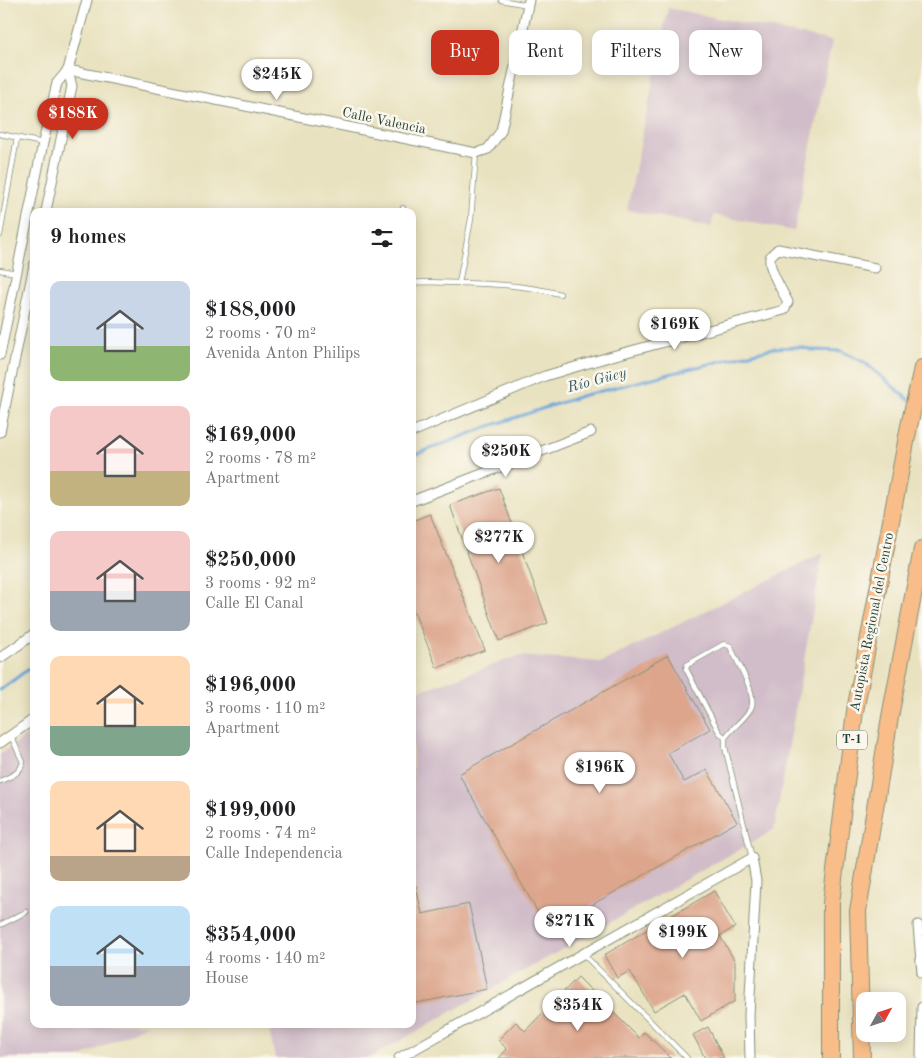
<!DOCTYPE html>
<html lang="en">
<head>
<meta charset="utf-8">
<style>
	:root { --surface:#fff; --page:#f2f2f2; --text:#202124; --muted:#757577; --accent:#c8321e }
	body { margin:0; font-family:"Old Standard TT",serif; background:var(--page); color:var(--text); height:100vh; display:flex; flex-direction:column; font-size:19px; white-space:nowrap }
	* { box-sizing:border-box; margin:0 }
	p { font-size:16px; color:var(--muted) }
	.icon { flex:none; width:28px; height:28px; fill:none; stroke:currentColor; stroke-width:2; stroke-linecap:round; stroke-linejoin:round }
	.map { position:relative; flex:1; overflow:hidden }
	.details { position:absolute; left:30px; top:208px; width:386px; height:820px; display:flex; flex-direction:column; background:var(--surface); border-radius:10px; box-shadow:0 2px 12px #0003 }
	.details>* { flex:none }
	.hud { position:absolute; left:431px; top:30px; width:415px; height:45px; display:flex; gap:10px }
	.needle { width:32px; rotate:50deg }
	.tools { position:absolute; left:856px; top:992px; display:grid; gap:10px }
	.tools a { display:grid; place-items:center; width:50px; height:50px; border-radius:10px; background:var(--surface); box-shadow:0 2px 12px #0003; font-size:25px }
	.price { position:absolute; translate:-50% -42px; padding:0 11px; border-radius:18px; background:#fff; color:#222; font-size:16px; line-height:32px; filter:drop-shadow(0 1px 2px #0008) }
	.price::after { content:''; position:absolute; left:50%; top:30px; width:15px; height:11px; margin-left:-8px; background:inherit; clip-path:polygon(0 0,100% 0,50% 100%) }
	.price.active { background:var(--accent); color:#fff }
	ul { padding:0; list-style:none }
	li { display:flex; align-items:center; gap:15px; height:125px; padding:0 20px }
	li span { display:grid; place-items:center; flex:none; width:140px; height:100px; border-radius:10px; color:#555 }
	li>.icon { margin-inline-start:auto }
	span .icon { width:60px; height:60px; fill:#fffc; stroke-width:1 }
	li b { font-size:21px }
	h2 { display:flex; justify-content:space-between; align-items:center; height:60px; padding:0 20px; font-size:21px }
	.chip { padding:0 18px; border-radius:10px; background:var(--surface); box-shadow:0 2px 12px #0003; font-size:18px; line-height:45px }
	.chip.active { background:var(--accent); color:#fff }
	.map>svg:first-child { display:block }
	.industrial { fill:#d1bdc9 }
	.lines { fill:none; stroke-linecap:round; stroke-linejoin:round }
	.stream { stroke:#69a4d9; stroke-width:3 }
	.building { fill:#dda58c }
	.lane-casing { stroke:#84907a; stroke-width:6 }
	.street-casing { stroke:#84907a; stroke-width:11 }
	.highway-casing { stroke:#84907a; stroke-width:18 }
	.lane { stroke:#fff; stroke-width:4.5 }
	.street { stroke:#fff; stroke-width:9 }
	.highway { stroke:#f8bd89; stroke-width:16 }
	.labels { text-anchor:middle; dominant-baseline:central; stroke-width:5; stroke-linejoin:round; paint-order:stroke }
	.shield { fill:#fbf7ec; stroke:#61756b; stroke-width:1 }
	.shield-label { font-size:12px; font-weight:bold; fill:#1f3d34 }
	.street-label { font-size:14px; fill:#1f3d34; stroke:#fbf7ec }
	.water-label { font-size:15px; font-style:italic; fill:#355c66; stroke:#fbf7ec }
</style>
</head>
<body>
<div class="map">
<svg width="922" height="1058" viewBox="0 0 922 1058">
	<rect width="100%" height="100%" fill="#fbf7ec"/>
	<filter id="ink" filterUnits="userSpaceOnUse"><feTurbulence type="fractalNoise" baseFrequency=".02" numOctaves="2"/><feDisplacementMap in="SourceGraphic" scale="10" xChannelSelector="R" yChannelSelector="G"/><feConvolveMatrix kernelMatrix="1 2 1 2 8 2 1 2 1" color-interpolation-filters="sRGB"/></filter>
	<filter id="wash" filterUnits="userSpaceOnUse"><feTurbulence type="fractalNoise" baseFrequency=".0096" numOctaves="4" result="noise"/><feDisplacementMap in="SourceGraphic" scale="20" xChannelSelector="R" yChannelSelector="G"/><feGaussianBlur stdDeviation="1.12" result="paint"/><feColorMatrix in="noise" values="0 0 0 0 0 0 0 0 0 0 0 0 0 0 0 0 0 1.4 0 .05"/><feComposite in="paint" operator="in"/></filter>
	<g filter="url(#wash)">
		<rect width="100%" height="100%" fill="#e9e2c0"/>
		<g class="industrial">
			<path d="M668,8L832,41L794,231L714,215L711,227L627,210Z"/>
			<path d="M823,553L774,830L369,1058H275L268,1024H412L413,693L519,656L602,662Z"/>
			<path d="M34,730V1024H148L79,1058H0V754Z"/>
		</g>
		<g class="lines">
			<g class="stream">
				<path d="M412,456L487,427L581,396L773,348L800,347L812,350L841,351L864,362L909,400"/>
				<path d="M0,690L34,665"/>
			</g>
		</g>
		<g id="blocks">
			<g class="building">
				<path d="M499,488L548,623L499,641L450,505Z"/>
				<path d="M430,514L485,650L437,668L412,607V521Z"/>
				<path d="M668,655L710,729L668,753L684,782L707,770L737,822L548,930L459,774Z"/>
				<path d="M412,886H416L422,914L469,904L487,989L412,1004Z"/>
				<path d="M714,891L735,927L720,936L735,961V1001L701,1021L685,993L654,1011L630,971L617,978L604,955Z"/>
				<path d="M578,977L639,1038L644,1032L671,1058H499L507,1049L498,1040L516,1022L525,1031Z"/>
				<path d="M708,1027L724,1058H705L693,1035Z"/>
			</g>
		</g>
	</g>
	<g filter="url(#ink)">
		<use href="#blocks" fill-opacity="0" stroke="#84907a" stroke-width="1"/>
		<g class="lines">
			<g class="lane-casing">
				<g id="lane">
					<path d="M501,0L528,5"/>
					<path d="M0,134L43,143"/>
					<path d="M476,153L471,219L459,283C493,284 526,285 560,294"/>
					<path d="M403,211V208"/>
					<path d="M0,235L17,138"/>
					<path d="M0,270L16,273"/>
					<path d="M412,283L424,282L459,283"/>
					<path d="M725,738L719,732L686,669L687,665L724,644L730,646C736,660 758,696 751,708C745,719 732,728 725,738V747L752,858"/>
					<path d="M0,781C11,776 20,774 23,762L11,736"/>
					<path d="M0,925L26,912"/>
					<path d="M583,954L687,1058"/>
				</g>
			</g>
			<g class="street-casing">
				<g id="street">
					<path d="M68,70L476,153L488,149L501,131L529,0"/>
					<path d="M46,211L72,86L68,70"/>
					<path d="M0,355L43,143L57,83L68,70L87,0"/>
					<path d="M0,432L34,265"/>
					<path d="M412,432L545,376L612,356L784,310L788,302C783,292 768,269 770,258C771,254 775,252 778,249L875,268"/>
					<path d="M412,501L591,432"/>
					<path d="M0,658L34,634"/>
					<path d="M0,743L34,719"/>
					<path d="M918,925L922,973"/>
					<path d="M399,1058L752,858L756,881L749,1015L750,1058"/>
					<path d="M921,1058L922,1007"/>
				</g>
			</g>
			<g class="highway-casing">
				<g id="highway">
					<path d="M831,1058V903L855,711L909,426L922,368"/>
					<path d="M862,1058L858,911L890,717L922,549"/>
				</g>
			</g>
			<use href="#lane" class="lane"/>
			<use href="#street" class="street"/>
			<use href="#highway" class="highway"/>
		</g>
	</g>
	<g class="labels">
		<rect class="shield" x="837" y="730.5" width="30" height="19" rx="4"/>
		<g class="shield-label">
			<text x="852" y="740">T-1</text>
		</g>
		<g class="street-label">
			<text transform="translate(384 121) rotate(12)">Calle Valencia</text>
			<text transform="translate(872 622) rotate(-79)">Autopista Regional del Centro</text>
		</g>
		<g class="water-label">
			<text transform="translate(597 381) rotate(-15)">Río Güey</text>
		</g>
	</g>
</svg>
<div class="tools">
<a><svg class="needle" viewBox="-14 -14 28 28"><path d="M0-13l5 13h-10z" fill="#e53935"/><path d="M0 13l5-13h-10z" fill="#757577"/></svg></a>
</div>
<b class="price" style="left:277px;top:101px">$245K</b>
<b class="price active" style="left:73px;top:140px">$188K</b>
<b class="price" style="left:675px;top:351px">$169K</b>
<b class="price" style="left:506px;top:478px">$250K</b>
<b class="price" style="left:499px;top:564px">$277K</b>
<b class="price" style="left:600px;top:794px">$196K</b>
<b class="price" style="left:570px;top:948px">$271K</b>
<b class="price" style="left:683px;top:959px">$199K</b>
<b class="price" style="left:578px;top:1032px">$354K</b>
<div class="hud">
<a class="chip active">Buy</a>
<a class="chip">Rent</a>
<a class="chip">Filters</a>
<a class="chip">New</a>
</div>
<section class="details">
<h2>9 homes<svg class="icon" aria-label="filters" viewBox="0 0 24 24"><path d="M4 7h16M4 17h16"/><circle cx="9" cy="7" r="2"/><circle cx="15" cy="17" r="2"/></svg></h2>
<ul>
<li><span style="background:linear-gradient(#c9d6e8 65%,#8fb573 0)"><svg class="icon" aria-label="home" viewBox="0 0 24 24"><path d="M3 11l9-7 9 7M6 9v11h12V9"/></svg></span><div><b>$188,000</b><p>2 rooms · 70 m²</p><p>Avenida Anton Philips</p></div></li>
<li><span style="background:linear-gradient(#f6c9c9 65%,#c2b280 0)"><svg class="icon" aria-label="home" viewBox="0 0 24 24"><path d="M3 11l9-7 9 7M6 9v11h12V9"/></svg></span><div><b>$169,000</b><p>2 rooms · 78 m²</p><p>Apartment</p></div></li>
<li><span style="background:linear-gradient(#f6c9c9 60%,#9aa5b1 0)"><svg class="icon" aria-label="home" viewBox="0 0 24 24"><path d="M3 11l9-7 9 7M6 9v11h12V9"/></svg></span><div><b>$250,000</b><p>3 rooms · 92 m²</p><p>Calle El Canal</p></div></li>
<li><span style="background:linear-gradient(#ffd9b3 70%,#7fa58c 0)"><svg class="icon" aria-label="home" viewBox="0 0 24 24"><path d="M3 11l9-7 9 7M6 9v11h12V9"/></svg></span><div><b>$196,000</b><p>3 rooms · 110 m²</p><p>Apartment</p></div></li>
<li><span style="background:linear-gradient(#ffd9b3 75%,#b9a48a 0)"><svg class="icon" aria-label="home" viewBox="0 0 24 24"><path d="M3 11l9-7 9 7M6 9v11h12V9"/></svg></span><div><b>$199,000</b><p>2 rooms · 74 m²</p><p>Calle Independencia</p></div></li>
<li><span style="background:linear-gradient(#bfe0f5 60%,#9aa5b1 0)"><svg class="icon" aria-label="home" viewBox="0 0 24 24"><path d="M3 11l9-7 9 7M6 9v11h12V9"/></svg></span><div><b>$354,000</b><p>4 rooms · 140 m²</p><p>House</p></div></li>
</ul>
</section>
</div>
</body>
</html>
